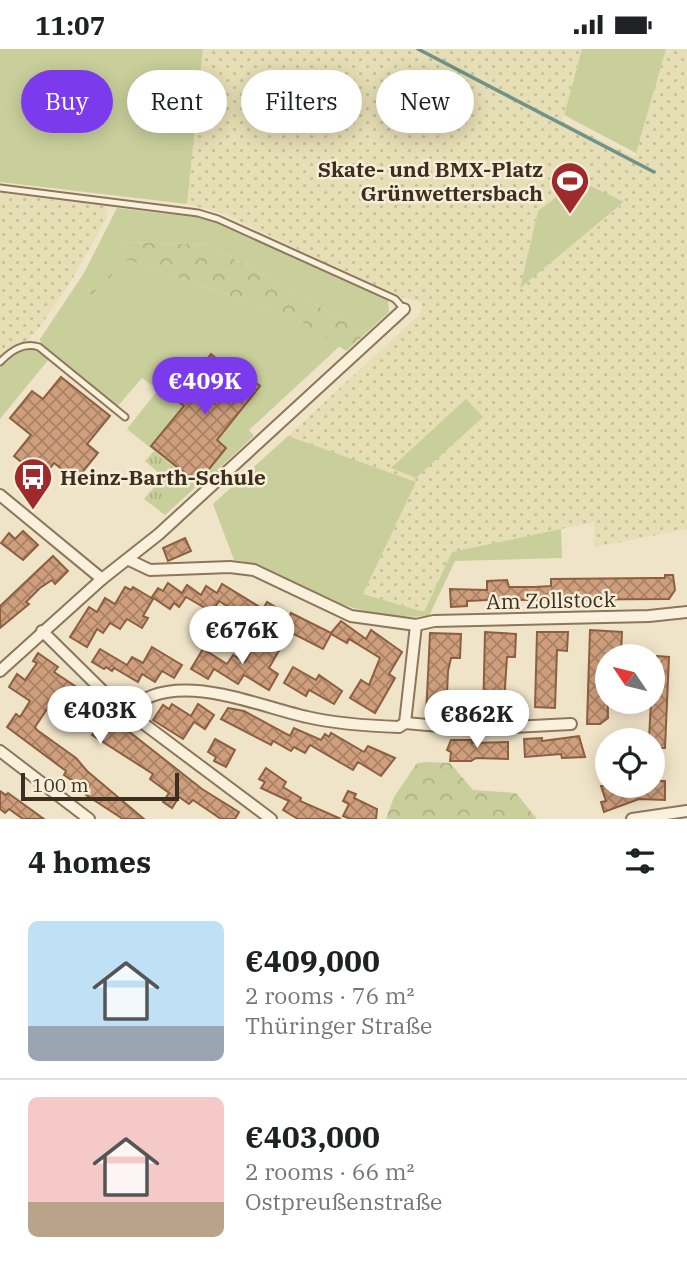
<!DOCTYPE html>
<html lang="en">
<head>
<meta charset="utf-8">
<style>
	:root { --surface:#fff; --page:#f6f6f6; --text:#202124; --muted:#757577; --line:#e0e0e0; --accent:#7c3aed }
	body { margin:0; font-family:"IBM Plex Serif",serif; background:var(--page); color:var(--text); height:100vh; display:flex; flex-direction:column; font-size:26px; white-space:nowrap }
	* { box-sizing:border-box; margin:0 }
	p { font-size:23px; color:var(--muted) }
	.icon { flex:none; width:38px; height:38px; fill:none; stroke:currentColor; stroke-width:2; stroke-linecap:round; stroke-linejoin:round }
	.map { position:relative; height:770px; overflow:hidden }
	.panel { display:flex; flex-direction:column; background:var(--surface); flex:1 }
	.panel>* { flex:none }
	.hud { position:absolute; left:21px; top:21px; width:646px; height:63px; display:flex; gap:14px }
	.needle { width:46px; rotate:305deg }
	.fabs { position:absolute; left:595px; top:595px; display:grid; gap:14px }
	.fabs a { display:grid; place-items:center; width:70px; height:70px; border-radius:50%; background:var(--surface); box-shadow:0 4px 18px #0003; font-size:35px }
	.scale { position:absolute; left:21px; bottom:18px; width:158px; box-sizing:border-box; padding-left:7px; border:4px solid #3d2e20; border-top:0; font-size:19px; line-height:24px; white-space:nowrap; color:#3d2e20; -webkit-text-stroke:5px #f7eed8; paint-order:stroke }
	.price { position:absolute; translate:-50% -60px; padding:0 16px; border-radius:24px; background:#fff; color:#222; font-size:23px; line-height:46px; filter:drop-shadow(0 2px 4px #0008) }
	.price::after { content:''; position:absolute; left:50%; top:42px; width:21px; height:16px; margin-left:-10px; background:inherit; clip-path:polygon(0 0,100% 0,50% 100%) }
	.price.current { background:var(--accent); color:#fff }
	ul { padding:0; list-style:none }
	li { display:flex; align-items:center; gap:21px; height:175px; padding:0 28px }
	li+li { border-top:2px solid var(--line) }
	li span { display:grid; place-items:center; flex:none; width:196px; height:140px; border-radius:10px; color:#555 }
	li>.icon { margin-inline-start:auto }
	span .icon { width:84px; height:84px; fill:#fffc; stroke-width:1 }
	li b { font-size:30px }
	h2 { display:flex; justify-content:space-between; align-items:center; height:84px; padding:0 28px; font-size:30px }
	.chip { padding:0 24px; border-radius:32px; background:var(--surface); box-shadow:0 4px 18px #0003; font-size:24px; line-height:63px }
	.chip.current { background:var(--accent); color:#fff }
	.status { display:flex; justify-content:space-between; align-items:center; height:49px; padding:0 35px; background:var(--surface); direction:ltr }
	.status svg { height:19px; fill:currentColor }
	.map>svg:first-child { display:block }
	.farmland { fill:url(#farmland-dots); fill-rule:evenodd }
	.green { fill:#c9cf9b }
	.forest { fill:url(#forest-crowns) }
	.park { fill:url(#park-tufts) }
	.lines { fill:none; stroke-linecap:round; stroke-linejoin:round }
	.stream { stroke:#6f938a; stroke-width:3.5 }
	.building { fill:url(#building-cross-hatch); stroke:#8d5f41; stroke-width:2 }
	.service-casing { stroke:#8d765c; stroke-width:9 }
	.minor-casing { stroke:#8d765c; stroke-width:14 }
	.service { stroke:#faf1dc; stroke-width:5 }
	.minor { stroke:#faf1dc; stroke-width:10 }
	.labels { text-anchor:middle; dominant-baseline:central; stroke-width:5; stroke-linejoin:round; paint-order:stroke }
	.poi-label { font-size:21px; font-weight:bold; fill:#3d2e20; stroke:#f7eed8; text-anchor:end }
	.street-label { font-size:21px; fill:#3d2e20; stroke:#f7eed8 }
</style>
</head>
<body>
<div class="status"><b>11:07</b><svg viewBox="0 0 49 12"><path d="M0 12V9h3v3zM5 12V6h3v6zM10 12V3h3v9zM15 12V0h3v12zM26 1h20v11H26zM47 4h2v5h-2z"/></svg></div>
<div class="map">
<svg width="687" height="770" viewBox="0 0 687 770">
	<defs>
		<pattern id="farmland-dots" width="8" height="8" patternUnits="userSpaceOnUse" patternTransform="scale(1.75)"><rect width="8" height="8" fill="#e6deb5"/><path d="M2 2h.1M6 6h.1" fill="none" stroke="#c6bf9b" stroke-width="1.8" stroke-linecap="round"/></pattern>
		<pattern id="forest-crowns" width="20" height="18" patternUnits="userSpaceOnUse" patternTransform="scale(1.75)"><rect width="20" height="18" fill="#c9cf9b"/><path d="M2 6a3 3 0 1 1 6 0M12 15a3 3 0 1 1 6 0" fill="none" stroke="#aeb285"/></pattern>
		<pattern id="park-tufts" width="24" height="20" patternUnits="userSpaceOnUse" patternTransform="scale(1.75)"><rect width="24" height="20" fill="#c9cf9b"/><path d="M3 7l-1-3M5 7V3M7 7l1-3M15 17l-1-3M17 17v-4M19 17l1-3" fill="none" stroke="#aeb285"/></pattern>
		<pattern id="building-cross-hatch" width="8" height="8" patternUnits="userSpaceOnUse" patternTransform="scale(1.75)"><rect width="8" height="8" fill="#cf9f7d"/><path d="M0 0l8 8M0 8l8-8" fill="none" stroke="#a98266"/></pattern>
	</defs>
	<rect width="100%" height="100%" fill="#f0e4c8"/>
	<g class="farmland">
		<path d="M203,0H582L562,72L635,108L666,0H687V480L594,498V473L453,503L424,563L363,545L416,433L288,387L421,264L422,254L386,243L223,164L187,155ZM578,131L624,154L520,238L538,162Z"/>
		<path d="M0,144L105,157L107,168L70,234L39,279L26,293L10,299L0,309Z"/>
	</g>
	<g class="green">
		<path d="M0,0H203L187,155L0,133Z"/>
		<path d="M582,0H666L636,104L564,66Z"/>
		<path d="M578,131L624,153L520,239L538,162Z"/>
		<path d="M117,159L218,171L388,250L389,263L366,284L209,196L127,193L92,246L128,211L299,271L341,296L249,381L254,387L199,438L127,380L158,341L142,329L117,358L41,295L40,290L84,224Z"/>
		<path d="M36,299L49,310L0,370V317L24,300Z"/>
		<path d="M466,350L483,368L416,429L391,419Z"/>
		<path d="M288,387L416,433L363,545L424,563L452,503L561,480L562,509L455,512L429,567C376,572 332,553 284,531C269,524 251,512 234,511L213,455Z"/>
	</g>
	<g class="forest">
		<path d="M127,193L209,196L366,284L346,302L299,271L128,211L92,246L87,244Z"/>
		<path d="M430,713L450,714L473,741L516,744L537,770H386L394,748L417,714Z"/>
	</g>
	<path class="park" d="M154,402L197,437L165,466L144,450L163,428L145,412Z"/>
	<g class="lines">
		<path class="stream" d="M418,0L654,123"/>
	</g>
	<g class="building">
		<path d="M211,305L231,322L235,317L260,337L217,391L226,399L201,430L196,425L192,430L151,397L184,357L175,350Z"/>
		<path d="M61,328L110,367L87,395L98,404L76,431L54,414L42,430L14,407L31,386L10,369L32,342L43,350Z"/>
		<path d="M23,482L38,496L23,511L1,494L9,484L15,490Z"/>
		<path d="M185,489L191,502L168,512L163,499Z"/>
		<path d="M53,507L68,522L55,535L52,531L40,539L26,553L29,555L0,579V557Z"/>
		<path d="M665,526H673L675,541L669,550L488,551L467,552V557L451,558L450,540L487,541V532L507,531L509,538H534L551,537V530L653,529H665Z"/>
		<path d="M168,534L182,544L187,536L201,546L206,537L217,544L222,535L263,560L267,553L290,567L291,564L331,584L341,572L366,590L371,581L402,603L389,625L395,629L375,664L350,649L361,631L369,636L380,609L349,590L347,594L331,585L323,600L278,577L261,563L256,571L244,564L243,567L219,552L212,563L186,548L179,558L174,554L170,560L152,548L158,539L163,542Z"/>
		<path d="M125,538L131,541L133,538L153,550L143,567L148,569L142,579L127,570L120,580L110,574L103,584L97,580L87,598L70,588L89,558L97,563L105,549L115,555Z"/>
		<path d="M590,581L622,583L621,606H607L608,669L600,675H587Z"/>
		<path d="M485,583L516,585L515,608H507L503,669L494,671L483,668Z"/>
		<path d="M537,583H568L567,602L557,601L555,659L535,658Z"/>
		<path d="M430,584L461,585L460,609H451L448,622L446,668L426,667Z"/>
		<path d="M269,591L281,598L269,619L278,625L269,641L244,626L238,635L214,620L208,630L191,620L203,600L227,615L233,606L245,613L254,597L263,602Z"/>
		<path d="M152,598L182,616L174,629L162,622L155,633L142,625L138,633L114,619L112,622L106,618L104,620L92,613L100,600L127,616L132,608L143,614Z"/>
		<path d="M38,604L58,618L54,623L78,639L75,643L99,660L96,664L115,678L118,674L202,740L239,763L235,770H221L193,751L189,755L179,748L172,759L163,753L169,744L150,730L153,725L92,686L98,678L56,647L35,678L37,681L76,709L87,722L144,770H123L86,746L88,743L64,726L66,722L7,678L16,665L20,668L30,652L9,638L17,625L25,631L37,614L33,612Z"/>
		<path d="M657,607L669,608L665,699H653V691H649L653,612L656,613Z"/>
		<path d="M293,618L316,631L319,626L342,642L334,655L309,641L306,647L284,634Z"/>
		<path d="M172,655L191,667L198,655L214,666L205,680L194,673L183,690L153,671L163,656L169,660Z"/>
		<path d="M228,659L244,662L290,687L294,679L321,691L325,685L329,688L331,684L364,703L368,697L395,709L381,727L358,713L353,721L310,696L305,704L294,698L291,702L273,692L271,696L221,670Z"/>
		<path d="M579,687L585,708L562,709L561,705L525,708L524,690L542,689V692Z"/>
		<path d="M215,690L235,701L226,718L214,712L216,708L208,703Z"/>
		<path d="M451,691H472V694L508,693V710L476,709L471,712H450L451,703L447,701Z"/>
		<path d="M266,719L286,733L283,738L301,749L300,752L341,770H298L283,761L289,752L261,739L265,733L259,730Z"/>
		<path d="M653,732H665V751L639,750L604,763L601,753L606,752L601,737H653Z"/>
		<path d="M0,742L6,746L8,744L44,770H23L9,760L5,764L0,760Z"/>
		<path d="M348,742L356,745L354,749L377,760L376,770H350L343,767L349,755L343,752Z"/>
	</g>
	<g class="lines">
		<g class="service-casing">
			<g id="service">
				<path d="M0,139L198,164L218,170L395,250L403,259"/>
				<path d="M0,313C11,302 23,293 39,298L125,368"/>
			</g>
		</g>
		<g class="minor-casing">
			<g id="minor">
				<path d="M0,446L102,530"/>
				<path d="M129,511L150,521L230,518L254,521L351,567L416,576L434,572L649,567L687,563"/>
				<path d="M42,582L112,651L271,770"/>
				<path d="M0,622L102,530L159,485L404,260"/>
				<path d="M127,663C171,617 256,657 307,668C338,675 368,677 399,678L405,674L474,680L571,675"/>
				<path d="M405,674L416,576"/>
				<path d="M0,702L89,770"/>
				<path d="M632,770L687,762"/>
			</g>
		</g>
		<use href="#service" class="service"/>
		<use href="#minor" class="minor"/>
	</g>
	<defs>
		<g id="stadium-pin" transform="scale(2.0125)"><path d="M0 17L-7.5 6A9.5 9.5 0 1 1 7.5 6Z" fill="#9e2a2b" stroke="#f7eed8"/><path d="M0-5a6.5 5 0 1 0 0 10a6.5 5 0 1 0 0-10ZM-3.5-1.8h7v3.6h-7Z" fill="#fff"/></g>
		<g id="bus-pin" transform="scale(2.0125)"><path d="M0 17L-7.5 6A9.5 9.5 0 1 1 7.5 6Z" fill="#9e2a2b" stroke="#f7eed8"/><path d="M-5-6H5V4H4V6H2V4H-2V6H-4V4H-5ZM-3.5-4V0h7V-4ZM-3.5 1.2v1.5H-2V1.2ZM2 1.2v1.5H3.5V1.2Z" fill="#fff"/></g>
	</defs>
	<g fill-rule="evenodd">
		<use href="#stadium-pin" x="570" y="132"/>
		<use href="#bus-pin" x="33" y="428"/>
	</g>
	<g class="labels">
		<g class="poi-label">
			<text x="543" y="120">Skate- und BMX-Platz<tspan x="543" dy="24">Grünwettersbach</tspan></text>
			<text x="60" y="428" text-anchor="start">Heinz-Barth-Schule</text>
		</g>
		<g class="street-label">
			<text transform="translate(551 551) rotate(-1)">Am Zollstock</text>
		</g>
	</g>
</svg>
<div class="fabs">
<a><svg class="needle" viewBox="-14 -14 28 28"><path d="M0-13l5 13h-10z" fill="#e53935"/><path d="M0 13l5-13h-10z" fill="#757577"/></svg></a>
<a><svg class="icon" aria-label="locate" viewBox="0 0 24 24"><circle cx="12" cy="12" r="6"/><path d="M12 2v4M12 18v4M2 12h4M18 12h4"/></svg></a>
</div>
<div class="scale">100 m</div>
<b class="price current" style="left:205px;top:368px">€409K</b>
<b class="price" style="left:242px;top:617px">€676K</b>
<b class="price" style="left:100px;top:697px">€403K</b>
<b class="price" style="left:477px;top:701px">€862K</b>
<div class="hud">
<a class="chip current">Buy</a>
<a class="chip">Rent</a>
<a class="chip">Filters</a>
<a class="chip">New</a>
</div>
</div>
<section class="panel">
<h2>4 homes<svg class="icon" aria-label="filters" viewBox="0 0 24 24"><path d="M4 7h16M4 17h16"/><circle cx="9" cy="7" r="2"/><circle cx="15" cy="17" r="2"/></svg></h2>
<ul>
<li><span style="background:linear-gradient(#bfe0f5 75%,#9aa5b1 0)"><svg class="icon" aria-label="home" viewBox="0 0 24 24"><path d="M3 11l9-7 9 7M6 9v11h12V9"/></svg></span><div><b>€409,000</b><p>2 rooms · 76 m²</p><p>Thüringer Straße</p></div></li>
<li><span style="background:linear-gradient(#f6c9c9 75%,#b9a48a 0)"><svg class="icon" aria-label="home" viewBox="0 0 24 24"><path d="M3 11l9-7 9 7M6 9v11h12V9"/></svg></span><div><b>€403,000</b><p>2 rooms · 66 m²</p><p>Ostpreußenstraße</p></div></li>
</ul>
</section>
</body>
</html>
